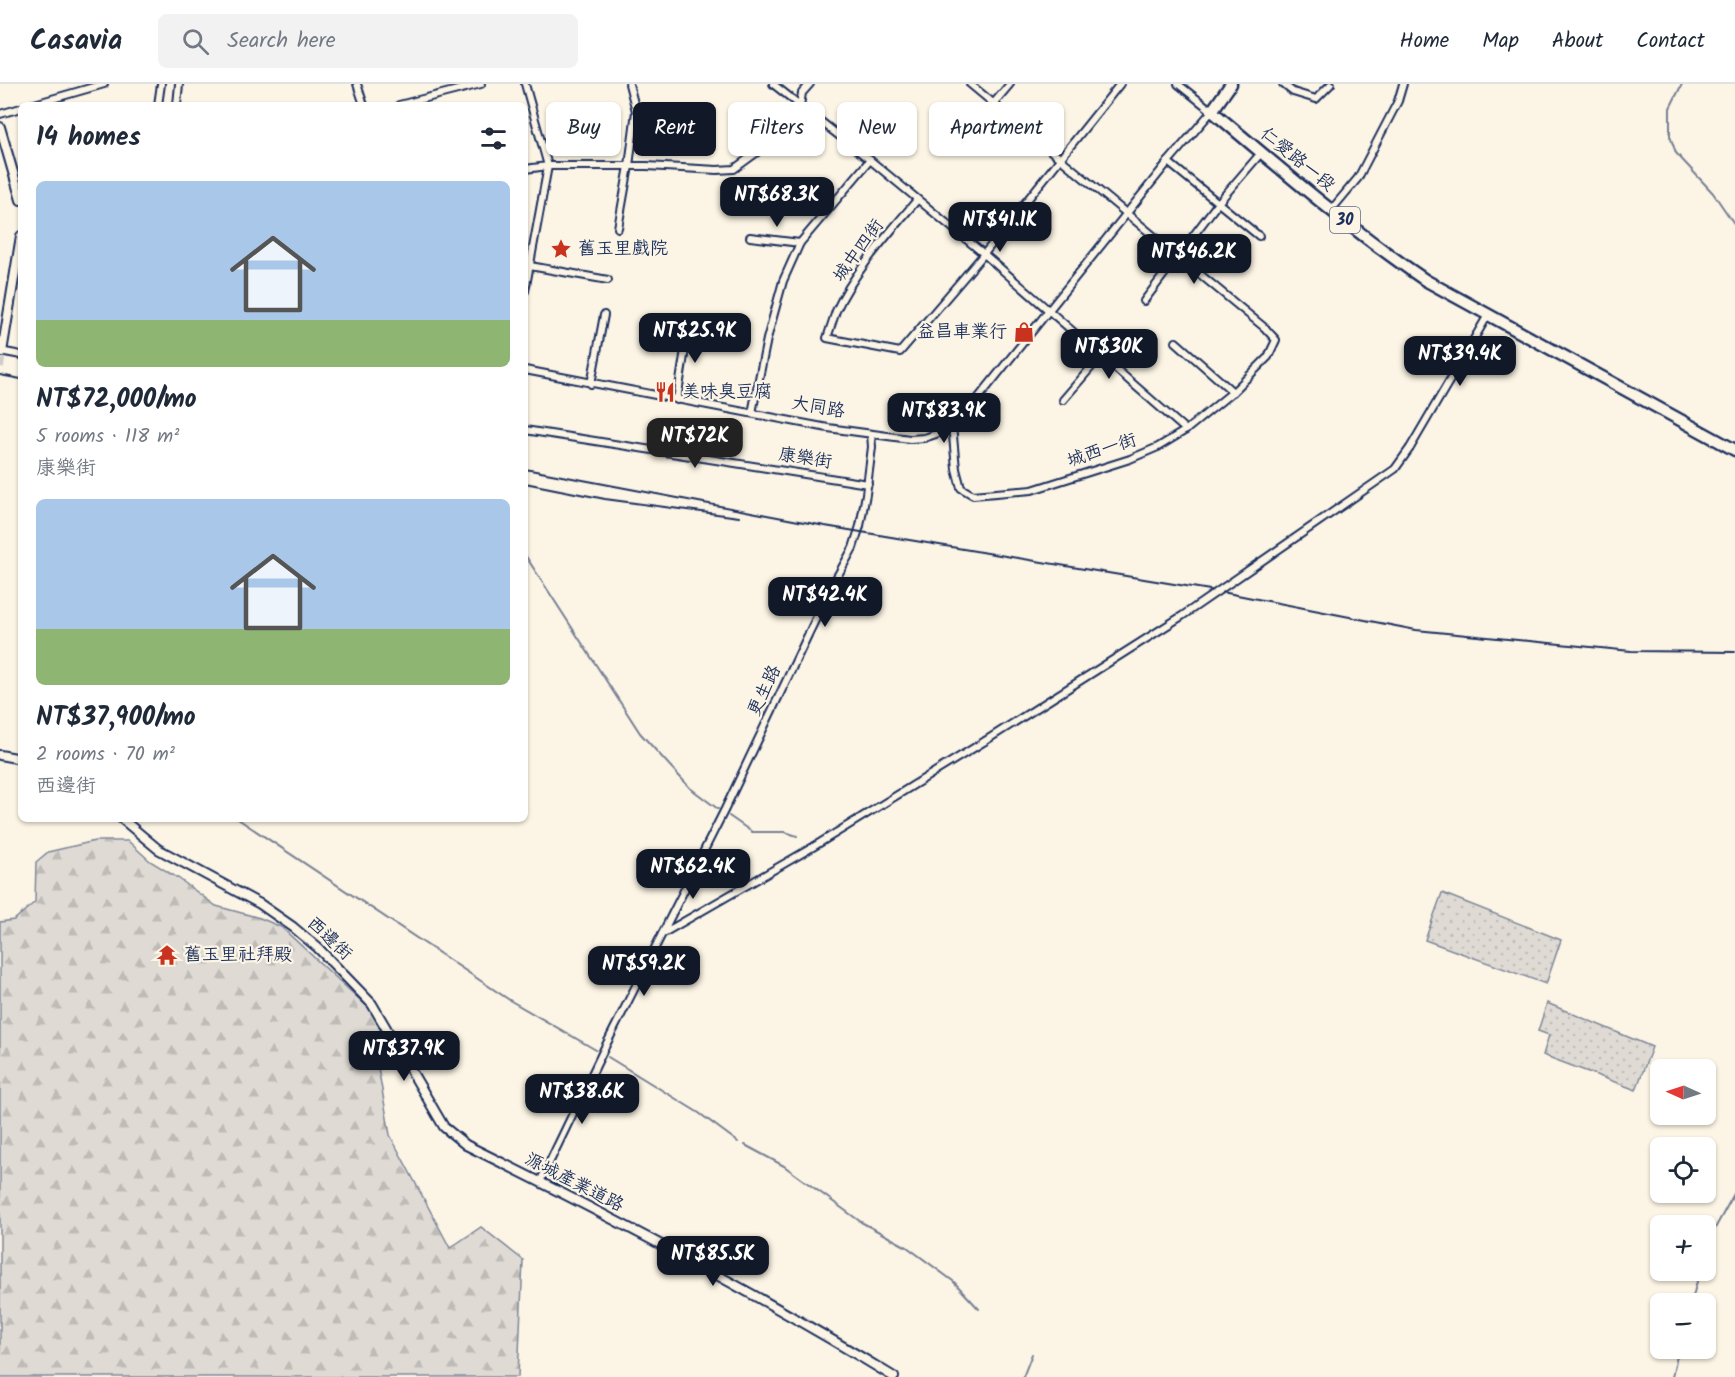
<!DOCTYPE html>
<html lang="en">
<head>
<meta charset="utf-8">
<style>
	:root { --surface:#fff; --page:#f2f2f3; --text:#1f2937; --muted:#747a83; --line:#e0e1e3; --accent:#111827 }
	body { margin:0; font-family:Kalam,"LXGW WenKai TC",sans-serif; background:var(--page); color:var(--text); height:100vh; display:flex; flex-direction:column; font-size:22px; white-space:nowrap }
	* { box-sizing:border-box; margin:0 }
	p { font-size:20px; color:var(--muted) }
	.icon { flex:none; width:33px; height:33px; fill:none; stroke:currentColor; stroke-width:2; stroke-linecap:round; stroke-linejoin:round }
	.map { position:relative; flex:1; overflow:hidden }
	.details { position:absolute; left:18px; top:18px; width:510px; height:720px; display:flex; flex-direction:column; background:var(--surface); border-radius:9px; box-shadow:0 2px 4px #0004 }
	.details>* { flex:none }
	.top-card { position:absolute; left:546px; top:18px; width:570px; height:54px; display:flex; gap:12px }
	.needle { width:39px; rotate:273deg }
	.controls { position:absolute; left:1650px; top:975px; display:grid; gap:12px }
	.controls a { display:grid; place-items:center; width:66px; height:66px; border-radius:9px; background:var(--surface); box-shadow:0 2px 4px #0004; font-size:30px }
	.price { position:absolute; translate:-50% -51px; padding:0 14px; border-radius:12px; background:var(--accent); color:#fff; font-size:20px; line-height:39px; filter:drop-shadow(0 2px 3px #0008) }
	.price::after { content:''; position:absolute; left:50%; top:36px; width:18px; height:14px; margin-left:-9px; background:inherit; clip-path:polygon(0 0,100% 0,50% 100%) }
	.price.current { background:#222; color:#fff }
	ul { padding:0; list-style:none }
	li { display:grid; align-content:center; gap:12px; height:318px; padding:0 18px }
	li span { display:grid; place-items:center; height:186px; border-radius:9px; color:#555 }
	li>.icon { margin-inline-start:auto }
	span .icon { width:108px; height:108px; fill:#fffc; stroke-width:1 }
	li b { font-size:26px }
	h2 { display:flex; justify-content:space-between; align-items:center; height:72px; padding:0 18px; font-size:26px }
	.chip { padding:0 21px; border-radius:9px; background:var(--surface); box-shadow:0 2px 4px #0004; font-size:21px; line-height:54px }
	.chip.current { background:var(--accent); color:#fff }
	header { display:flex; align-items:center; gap:36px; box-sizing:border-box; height:84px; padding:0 30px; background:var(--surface); border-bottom:2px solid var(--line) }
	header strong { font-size:28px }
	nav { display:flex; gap:33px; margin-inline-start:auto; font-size:21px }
	.search { width:420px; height:54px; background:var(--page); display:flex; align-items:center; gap:15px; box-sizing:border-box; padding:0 21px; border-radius:9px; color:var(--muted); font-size:22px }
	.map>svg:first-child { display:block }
	.grass { fill:url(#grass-dots); stroke:#7d8599; stroke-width:1.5 }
	.forest { fill:url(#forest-firs); stroke:#7d8599; stroke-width:1.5 }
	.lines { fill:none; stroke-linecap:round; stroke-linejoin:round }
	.stream { stroke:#767f94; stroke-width:2 }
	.tertiary-tunnel { stroke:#cfcdca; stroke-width:8; stroke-dasharray:8 4; stroke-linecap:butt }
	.minor-casing { stroke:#1b2f5e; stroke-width:10 }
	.tertiary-casing { stroke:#1b2f5e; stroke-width:12 }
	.primary-casing { stroke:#1b2f5e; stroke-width:15 }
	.minor { stroke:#fcf5e5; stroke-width:6 }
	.tertiary { stroke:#fcf5e5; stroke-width:8 }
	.primary { stroke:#fcf5e5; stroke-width:10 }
	.rail { stroke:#1b2f5e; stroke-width:2 }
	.minor-bridge-casing { stroke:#1b2f5e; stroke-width:10; stroke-linecap:butt }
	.minor-bridge { stroke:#fcf5e5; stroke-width:6 }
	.labels { text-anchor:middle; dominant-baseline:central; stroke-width:4.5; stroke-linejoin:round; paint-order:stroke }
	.shield { fill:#fcf5e5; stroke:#5e6a86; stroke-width:1.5 }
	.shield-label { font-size:16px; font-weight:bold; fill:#1b2f5e }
	.street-label { font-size:18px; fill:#1b2f5e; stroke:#fcf5e5 }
	.poi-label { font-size:18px; fill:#1b2f5e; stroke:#fcf5e5; text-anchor:start }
</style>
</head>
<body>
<header>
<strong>Casavia</strong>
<div class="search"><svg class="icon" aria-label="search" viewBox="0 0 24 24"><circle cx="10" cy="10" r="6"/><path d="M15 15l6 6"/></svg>Search here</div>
<nav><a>Home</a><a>Map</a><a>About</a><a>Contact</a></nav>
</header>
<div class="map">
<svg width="1735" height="1293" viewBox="0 0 1735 1293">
	<defs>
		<pattern id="grass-dots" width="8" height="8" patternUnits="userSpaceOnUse" patternTransform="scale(1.5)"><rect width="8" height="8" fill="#dfdbd4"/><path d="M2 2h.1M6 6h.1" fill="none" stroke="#bfbcb8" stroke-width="1.8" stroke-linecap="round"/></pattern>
		<pattern id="forest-firs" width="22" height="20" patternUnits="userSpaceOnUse" patternTransform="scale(1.5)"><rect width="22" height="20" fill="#dfdbd4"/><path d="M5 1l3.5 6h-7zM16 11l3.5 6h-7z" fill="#bfbcb8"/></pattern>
	</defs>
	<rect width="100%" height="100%" fill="#fcf5e5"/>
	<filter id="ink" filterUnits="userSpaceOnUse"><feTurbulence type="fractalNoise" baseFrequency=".0167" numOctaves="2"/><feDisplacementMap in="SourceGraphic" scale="12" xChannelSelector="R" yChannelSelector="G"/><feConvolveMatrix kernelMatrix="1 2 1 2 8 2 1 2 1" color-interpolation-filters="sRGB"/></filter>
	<g filter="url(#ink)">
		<g class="grass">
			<path d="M1442,809L1561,856L1546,900L1425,856Z"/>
			<path d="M1547,919L1652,963L1636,1006L1543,971L1549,951L1538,947Z"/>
		</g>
		<path class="forest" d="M95,757H128L150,777L178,794L216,822L260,834L281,843L372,927L383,953L373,955L390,1051L450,1164L481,1143L523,1176L518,1293H0V838L14,836L35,818L36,778L48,768Z"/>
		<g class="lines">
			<g class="stream">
				<path d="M1682,0L1670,24V52L1676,69L1713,109L1735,141"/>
				<path d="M525,471L640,649L690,704L718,725"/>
				<path d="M729,732L752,748H785L797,752"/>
				<path d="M238,735L511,917L596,966"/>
				<path d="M608,973L699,1029L738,1058"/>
				<path d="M745,1061L784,1082L861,1138L907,1163L953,1197L979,1225"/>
				<path d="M1706,1167L1708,1157L1735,1108"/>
				<path d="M1691,1220L1700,1186"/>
				<path d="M1023,1293L1032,1270"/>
				<path d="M1672,1293L1679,1264"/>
			</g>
			<path class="tertiary-tunnel" d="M0,283L2,268"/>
			<g class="minor-casing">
				<g id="minor">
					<path d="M357,0L364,21"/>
					<path d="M773,0L870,76L984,170L1186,346"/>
					<path d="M1283,0L1293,8L1316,15L1331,0"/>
					<path d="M993,20L1010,0"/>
					<path d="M31,21L104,0"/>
					<path d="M158,21L161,0"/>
					<path d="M177,21L179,0"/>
					<path d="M399,21L481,0"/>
					<path d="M0,30L21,24"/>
					<path d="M1168,78L1259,152"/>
					<path d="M525,85L548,82H647L717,86L734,85L756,69L800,22L802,9L810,0"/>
					<path d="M917,116C890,148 853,189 836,227C833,236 830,245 827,254L900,268L984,170L1120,0"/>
					<path d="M1332,125L1358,94L1398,17L1403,0"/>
					<path d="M618,144L629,82L636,27L629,0"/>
					<path d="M750,153L800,159"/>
					<path d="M530,182L608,196"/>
					<path d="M525,207L548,82L525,0"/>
					<path d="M1144,217L1218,119L1261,69"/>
					<path d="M1176,258L1233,308"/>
					<path d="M0,267L21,271"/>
					<path d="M525,286L828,344L910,355L924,354L939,349L952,341L968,327L1168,78L1212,27L1178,0"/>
					<path d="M591,300L604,231"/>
					<path d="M677,316L689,240"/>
					<path d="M1063,316L1100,273"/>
					<path d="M752,329L767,255L783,197L800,159L870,76"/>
					<path d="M952,341L956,385L961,404L973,411L1032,406L1130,375L1158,363L1186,346L1235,306L1268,273L1276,256L1265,244L970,0"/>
					<path d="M525,346L868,400"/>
					<path d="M1410,364L1488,231"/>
					<path d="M662,850L813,763L985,657"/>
					<path d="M540,1098L604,965L725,725L829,507L853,464L860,442L866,410L872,363L871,350"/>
				</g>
			</g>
			<g class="tertiary-casing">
				<g id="tertiary">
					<path d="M0,43L21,116"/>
					<path d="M2,268L21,152"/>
					<path d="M0,671L21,675"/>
					<path d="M122,735L158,765L260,820L293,843L318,864L372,920L444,1043L466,1061C612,1133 755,1208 894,1293"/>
				</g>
			</g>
			<g class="primary-casing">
				<path id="primary" d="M1231,0L1212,27C1281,85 1350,145 1425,196L1735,366"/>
			</g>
			<use href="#minor" class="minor"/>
			<use href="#tertiary" class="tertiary"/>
			<use href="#primary" class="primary"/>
			<g class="rail">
				<path d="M0,291L21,295"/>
				<path d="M525,385L825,442L1222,508L1416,546L1631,567L1735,568"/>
				<path d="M525,399L605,415L739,433"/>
			</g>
			<g class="minor-bridge-casing">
				<path id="minor-bridge" d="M985,657L1182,532L1395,385L1410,364"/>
			</g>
			<use href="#minor-bridge" class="minor-bridge"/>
		</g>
	</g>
	<defs>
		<g id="sight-bare" transform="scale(1.62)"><path d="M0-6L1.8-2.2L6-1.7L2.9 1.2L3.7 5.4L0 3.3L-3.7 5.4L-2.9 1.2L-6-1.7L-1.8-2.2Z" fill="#c8321e" stroke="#fcf5e5" stroke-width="2.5" paint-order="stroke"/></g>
		<g id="shop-bare" transform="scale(1.62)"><path d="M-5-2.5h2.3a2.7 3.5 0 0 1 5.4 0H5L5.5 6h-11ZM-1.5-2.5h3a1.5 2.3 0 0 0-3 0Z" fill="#c8321e" stroke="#fcf5e5" stroke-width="2.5" paint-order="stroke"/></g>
		<g id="restaurant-bare" transform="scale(1.62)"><path d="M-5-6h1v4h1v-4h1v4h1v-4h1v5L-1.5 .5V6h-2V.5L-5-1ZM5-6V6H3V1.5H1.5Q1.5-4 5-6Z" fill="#c8321e" stroke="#fcf5e5" stroke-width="2.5" paint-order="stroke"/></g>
		<g id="temple-bare" transform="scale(1.62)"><path d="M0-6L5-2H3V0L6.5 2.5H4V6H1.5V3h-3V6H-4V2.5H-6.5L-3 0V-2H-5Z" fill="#c8321e" stroke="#fcf5e5" stroke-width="2.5" paint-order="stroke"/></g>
	</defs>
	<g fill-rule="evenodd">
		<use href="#sight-bare" x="561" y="165"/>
		<use href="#shop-bare" x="1024" y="248"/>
		<use href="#restaurant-bare" x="665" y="308"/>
		<use href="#temple-bare" x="167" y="871"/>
	</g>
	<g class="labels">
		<rect class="shield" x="1330" y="123" width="30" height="26" rx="4.5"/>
		<g class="shield-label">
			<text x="1345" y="136">30</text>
		</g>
		<g class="street-label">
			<text transform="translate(1297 76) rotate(39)">仁愛路一段</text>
			<text transform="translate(859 167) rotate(-54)">城中四街</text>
			<text transform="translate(818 324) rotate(10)">大同路</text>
			<text transform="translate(1102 367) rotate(-18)">城西一街</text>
			<text transform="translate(805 375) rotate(9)">康樂街</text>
			<text transform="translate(765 607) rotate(-65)">更生路</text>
			<text transform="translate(329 855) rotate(43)">西邊街</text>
			<text transform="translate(574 1099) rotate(27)">源城產業道路</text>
		</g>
		<g class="poi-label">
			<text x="578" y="165">舊玉里戲院</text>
			<text x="1007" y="248" text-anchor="end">益昌車業行</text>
			<text x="682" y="308">美味臭豆腐</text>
			<text x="184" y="871">舊玉里社拜殿</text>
		</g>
	</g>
</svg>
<div class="controls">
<a><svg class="needle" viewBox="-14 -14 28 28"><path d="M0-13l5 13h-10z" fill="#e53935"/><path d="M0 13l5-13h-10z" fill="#747a83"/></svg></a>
<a><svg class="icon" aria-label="locate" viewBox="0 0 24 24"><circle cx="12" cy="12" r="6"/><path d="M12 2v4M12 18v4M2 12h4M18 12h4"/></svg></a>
<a>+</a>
<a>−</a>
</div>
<b class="price" style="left:777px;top:144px">NT$68.3K</b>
<b class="price" style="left:1000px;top:169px">NT$41.1K</b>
<b class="price" style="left:1194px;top:201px">NT$46.2K</b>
<b class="price" style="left:695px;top:280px">NT$25.9K</b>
<b class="price" style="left:1109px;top:296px">NT$30K</b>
<b class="price" style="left:1460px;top:303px">NT$39.4K</b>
<b class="price" style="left:944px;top:360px">NT$83.9K</b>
<b class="price current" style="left:695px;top:385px">NT$72K</b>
<b class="price" style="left:825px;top:544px">NT$42.4K</b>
<b class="price" style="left:693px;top:816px">NT$62.4K</b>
<b class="price" style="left:644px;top:913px">NT$59.2K</b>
<b class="price" style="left:404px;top:998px">NT$37.9K</b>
<b class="price" style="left:582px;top:1041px">NT$38.6K</b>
<b class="price" style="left:713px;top:1203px">NT$85.5K</b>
<div class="top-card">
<a class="chip">Buy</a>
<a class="chip current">Rent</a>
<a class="chip">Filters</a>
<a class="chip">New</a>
<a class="chip">Apartment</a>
</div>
<section class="details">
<h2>14 homes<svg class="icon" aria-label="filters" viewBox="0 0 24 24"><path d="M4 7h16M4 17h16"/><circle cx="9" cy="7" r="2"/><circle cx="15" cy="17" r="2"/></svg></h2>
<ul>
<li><span style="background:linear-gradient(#a9c7e8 75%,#8fb573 0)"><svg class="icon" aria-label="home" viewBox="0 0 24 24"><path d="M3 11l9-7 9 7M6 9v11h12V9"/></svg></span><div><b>NT$72,000/mo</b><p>5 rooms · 118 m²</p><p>康樂街</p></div></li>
<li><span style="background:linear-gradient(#a9c7e8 70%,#8fb573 0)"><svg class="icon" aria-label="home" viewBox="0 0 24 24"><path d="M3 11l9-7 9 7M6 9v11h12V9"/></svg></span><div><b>NT$37,900/mo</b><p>2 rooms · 70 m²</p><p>西邊街</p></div></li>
</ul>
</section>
</div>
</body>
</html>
